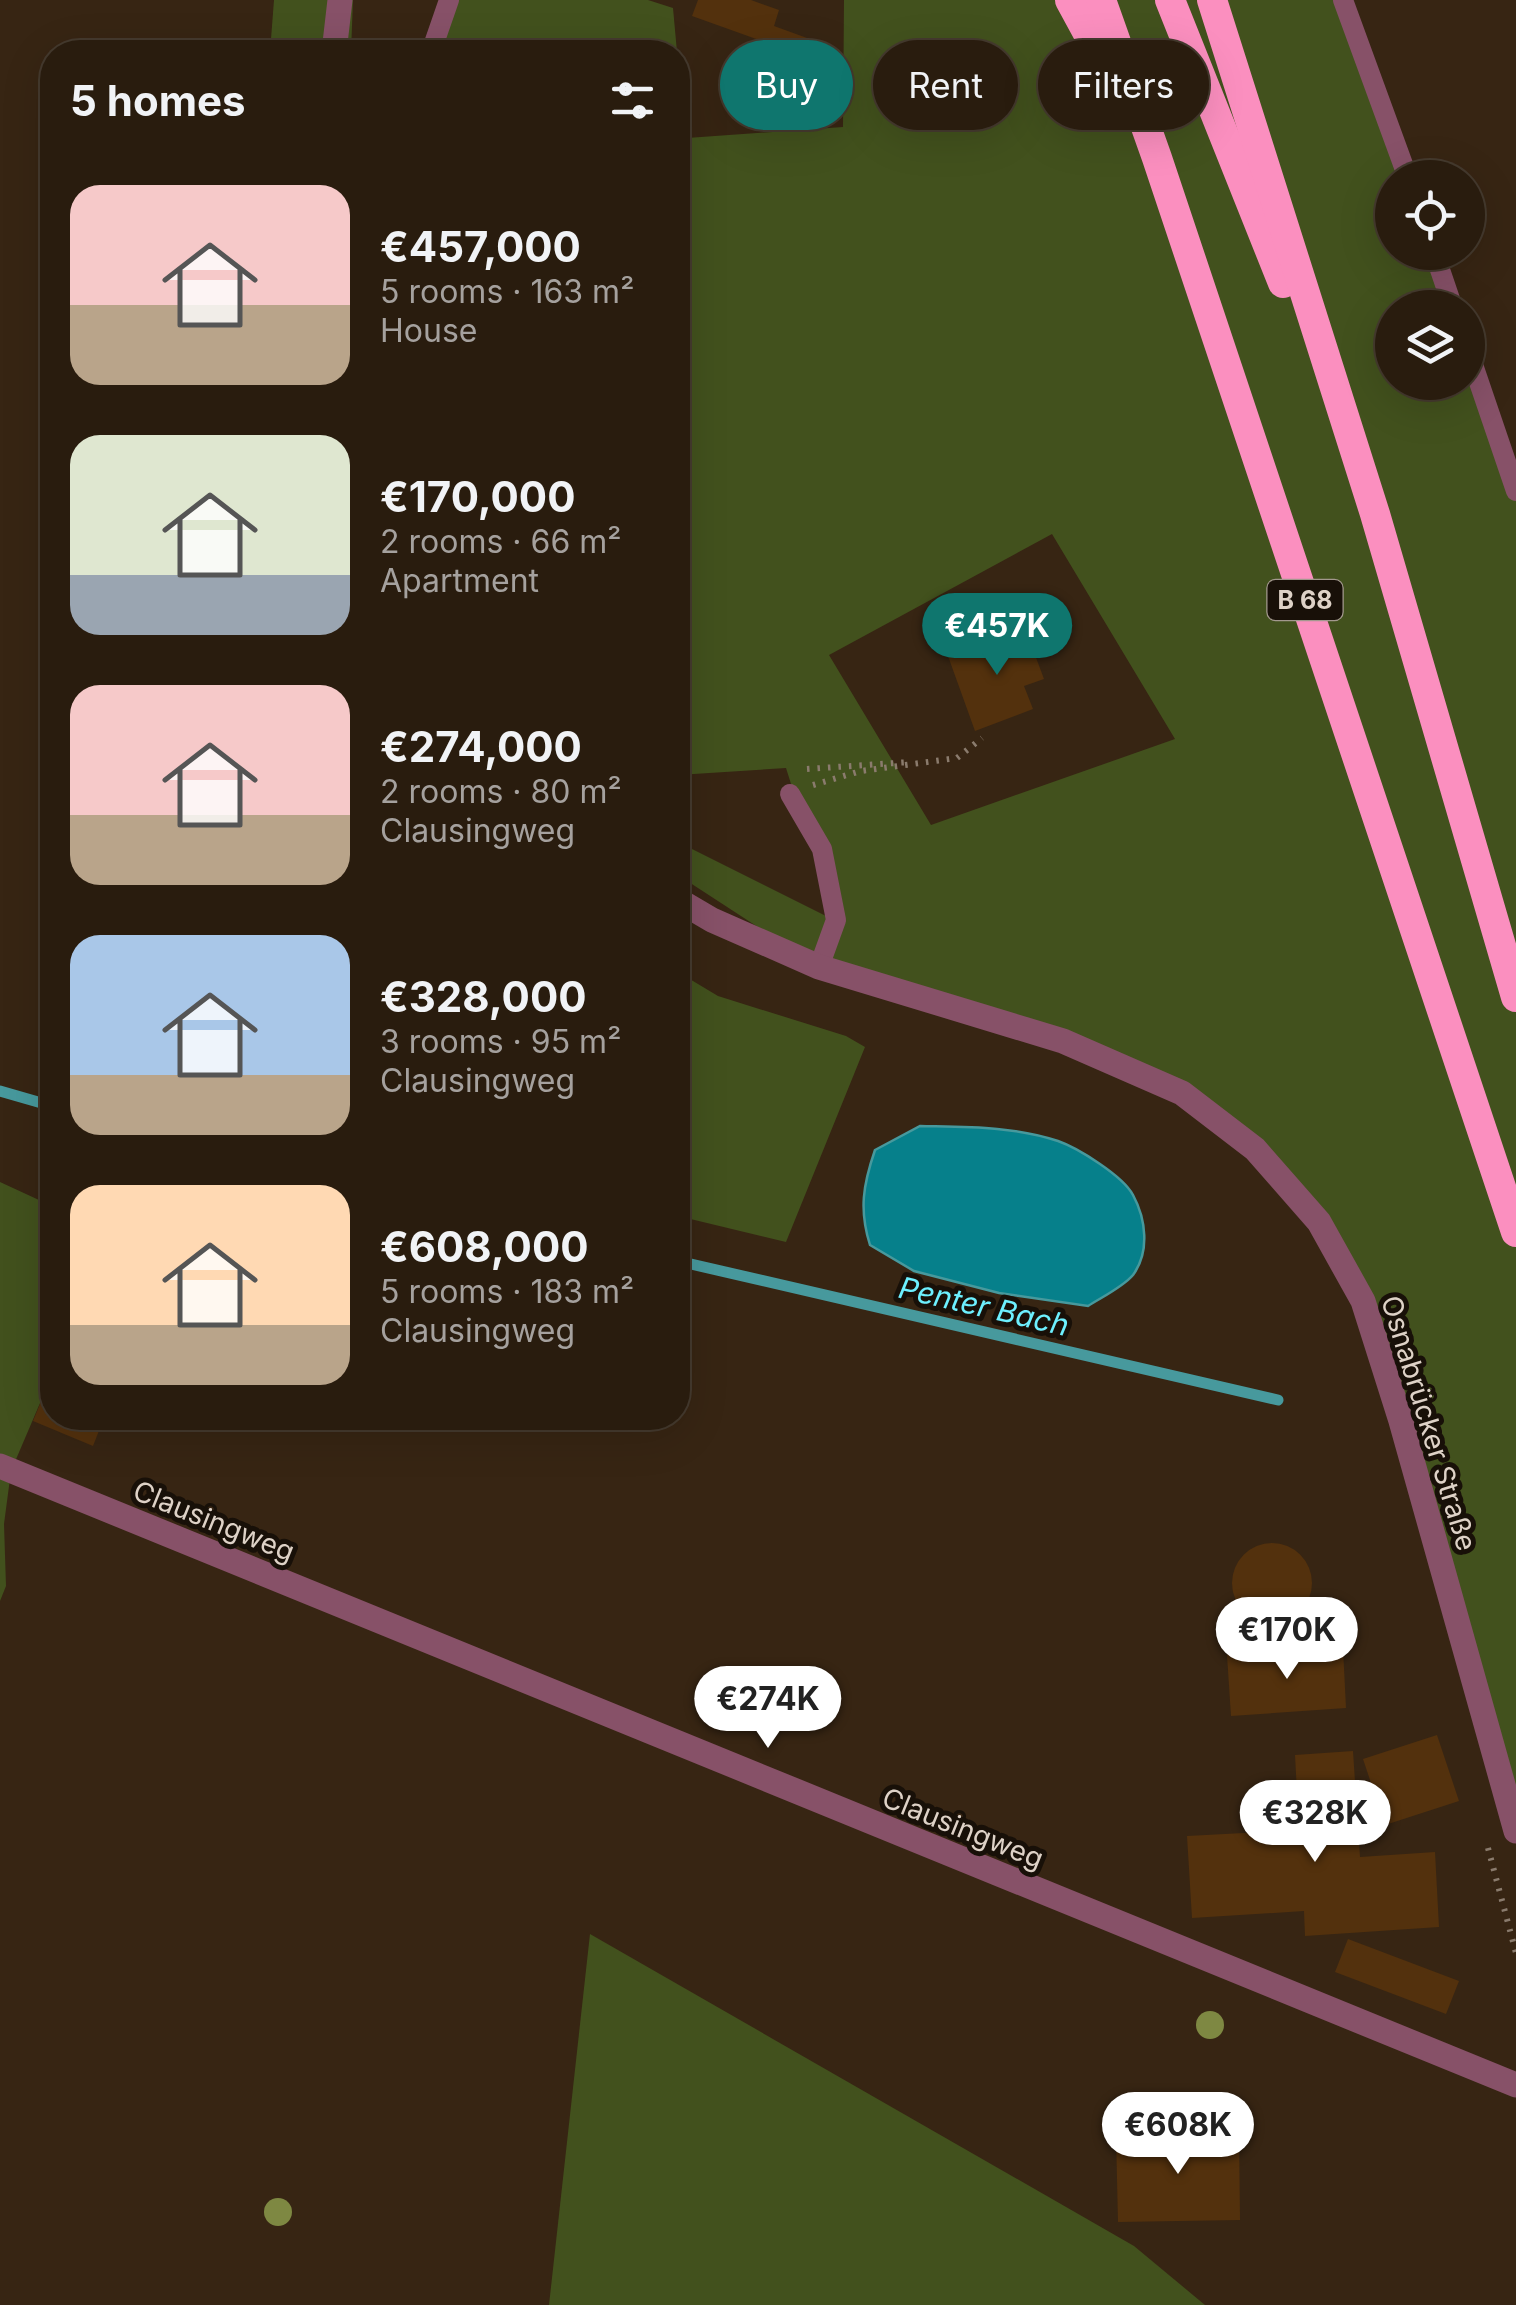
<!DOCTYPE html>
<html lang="en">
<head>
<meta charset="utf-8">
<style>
	:root { --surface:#291c0e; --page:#312517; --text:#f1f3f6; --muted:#a5a19e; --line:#453a2e; --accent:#0f766e }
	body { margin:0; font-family:Inter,sans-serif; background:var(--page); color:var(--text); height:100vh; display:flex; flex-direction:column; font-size:38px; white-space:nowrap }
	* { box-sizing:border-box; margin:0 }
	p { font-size:32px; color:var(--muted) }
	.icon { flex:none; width:55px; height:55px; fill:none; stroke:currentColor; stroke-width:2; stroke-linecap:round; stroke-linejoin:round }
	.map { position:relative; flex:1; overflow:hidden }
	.drawer { position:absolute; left:40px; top:40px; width:650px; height:1390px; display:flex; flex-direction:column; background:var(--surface); border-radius:40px; box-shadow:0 10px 40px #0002,0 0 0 2px var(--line) }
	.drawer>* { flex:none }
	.banner { position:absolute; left:720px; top:40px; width:645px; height:90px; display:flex; gap:20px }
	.tools { position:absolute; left:1375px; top:160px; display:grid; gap:20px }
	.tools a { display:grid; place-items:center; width:110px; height:110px; border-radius:50%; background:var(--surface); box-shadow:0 10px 40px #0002,0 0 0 2px var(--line); font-size:50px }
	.price { position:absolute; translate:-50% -85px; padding:0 22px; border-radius:35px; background:#fff; color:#222; font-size:32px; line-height:65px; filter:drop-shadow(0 2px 5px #0008) }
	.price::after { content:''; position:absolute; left:50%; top:60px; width:30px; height:22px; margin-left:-15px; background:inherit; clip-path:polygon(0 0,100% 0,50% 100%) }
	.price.on { background:var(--accent); color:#fff }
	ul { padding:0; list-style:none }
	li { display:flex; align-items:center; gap:30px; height:250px; padding:0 30px }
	li span { display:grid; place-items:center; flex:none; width:280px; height:200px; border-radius:30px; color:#555 }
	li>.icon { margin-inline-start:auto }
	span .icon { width:120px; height:120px; fill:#fffc; stroke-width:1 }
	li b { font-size:42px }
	h2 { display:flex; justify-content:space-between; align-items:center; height:120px; padding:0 30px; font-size:42px }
	.pill { padding:0 35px; border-radius:45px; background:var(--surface); box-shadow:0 10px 40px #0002,0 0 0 2px var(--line); font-size:35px; line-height:90px }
	.pill.on { background:var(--accent); color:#fff }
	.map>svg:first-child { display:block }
	.green { fill:#42511d; fill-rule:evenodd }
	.water { fill:#06808b; stroke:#47999d; stroke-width:2.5 }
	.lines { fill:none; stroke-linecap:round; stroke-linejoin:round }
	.stream { stroke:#47999d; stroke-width:11 }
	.building { fill:#53310d }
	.path { stroke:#8a7b6d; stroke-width:6; stroke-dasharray:2.5 8; stroke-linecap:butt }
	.lane { stroke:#875168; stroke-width:20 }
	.street { stroke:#875168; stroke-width:25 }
	.highway { stroke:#fb8fbf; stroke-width:30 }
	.tree { fill:#7e8842 }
	.labels { text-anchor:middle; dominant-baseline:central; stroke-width:10; stroke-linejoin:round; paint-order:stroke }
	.shield { fill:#181008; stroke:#a3988e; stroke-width:2.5 }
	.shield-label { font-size:25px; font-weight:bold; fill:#ded2c7 }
	.street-label { font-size:28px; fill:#ded2c7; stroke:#181008 }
	.water-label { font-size:30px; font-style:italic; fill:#6df0ff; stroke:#181008 }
</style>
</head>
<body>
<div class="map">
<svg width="1516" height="2305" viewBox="0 0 1516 2305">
	<rect width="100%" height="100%" fill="#372513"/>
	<g class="green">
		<path d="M274,0H353L351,52H270Z"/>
		<path d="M454,0H648L673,8L677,52H441Z"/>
		<path d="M844,0H1343L1408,177L1392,178V252L1434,253L1453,307L1392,308V382H1468V350L1516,491V1831L1401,1421L1319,1222L1182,1093L819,967L678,875V842L834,920L786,768L678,775V56L687,138L843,127ZM1052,534L1175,739L931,825L829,655Z"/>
		<path d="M678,972L718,996L846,1036L865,1047L786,1242L678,1216Z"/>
		<path d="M0,1182L52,1206V1375L11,1471L4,1524L6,1586L0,1601Z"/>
		<path d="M590,1934L1134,2246L1205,2305H549Z"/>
	</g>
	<path class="water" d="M920,1126C966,1127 1013,1126 1058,1141C1078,1148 1123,1176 1133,1195C1146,1219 1150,1252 1133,1275C1123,1287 1102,1297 1088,1306L999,1293L914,1271L870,1245C859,1210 863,1185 875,1150Z"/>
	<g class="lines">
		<g class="stream">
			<path d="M0,1091L52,1106"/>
			<path d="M678,1261L1278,1400"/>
		</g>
	</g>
	<g class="building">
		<path d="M698,0H751L779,10L774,26L840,50L821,101L746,74L759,40L692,16Z"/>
		<path d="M1025,628L1044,679L1024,686L1033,709L975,731L948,656Z"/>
		<path d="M52,1375V1418H104L93,1446L33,1421Z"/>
		<circle cx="1272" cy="1583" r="40"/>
		<path d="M1343,1648L1346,1708L1231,1716L1227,1655Z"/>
		<path d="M1437,1735L1459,1801L1385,1825L1363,1759Z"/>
		<path d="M1353,1751L1360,1857L1435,1852L1439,1927L1305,1936L1304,1911L1192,1918L1187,1836L1299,1830L1295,1755Z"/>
		<path d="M1348,1939L1459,1981L1446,2014L1335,1972Z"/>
		<path d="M1239,2133L1240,2220L1118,2222L1116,2135Z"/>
	</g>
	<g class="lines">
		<g class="path">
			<path d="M807,769L910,762"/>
			<path d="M813,785L861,771L957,758L982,738"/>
			<path d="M1488,1848L1516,1953"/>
		</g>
		<g class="lane">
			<path d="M1343,0L1408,178"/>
			<path d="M431,52L449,0"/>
			<path d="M1434,252L1453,308"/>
			<path d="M1468,350L1516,491"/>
			<path d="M790,794L822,849L836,920L819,967"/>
		</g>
		<g class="street">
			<path d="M334,52L340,0"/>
			<path d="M678,900L712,920L819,967L1063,1041L1182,1093L1255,1149L1319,1222L1363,1301L1401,1421L1516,1831"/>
			<path d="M0,1466L1516,2085"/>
		</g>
		<g class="highway">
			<path d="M1070,0L1114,81"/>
			<path d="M1101,0L1157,158L1516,1232"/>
			<path d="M1170,0L1283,283"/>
			<path d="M1212,0L1375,514L1516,997"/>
		</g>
	</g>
	<g class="tree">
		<circle cx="1210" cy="2025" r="14"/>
		<circle cx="278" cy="2212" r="14"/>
	</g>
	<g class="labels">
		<rect class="shield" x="1267.5" y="580" width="75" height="40" rx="8"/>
		<g class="shield-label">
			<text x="1305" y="600">B 68</text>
		</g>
		<g class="street-label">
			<text transform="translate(1429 1423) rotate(73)">Osnabrücker Straße</text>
			<text transform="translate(214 1521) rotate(22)">Clausingweg</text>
			<text transform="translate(963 1828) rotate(22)">Clausingweg</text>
		</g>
		<g class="water-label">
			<text transform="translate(984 1306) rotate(13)">Penter Bach</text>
		</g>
	</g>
</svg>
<div class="tools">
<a><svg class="icon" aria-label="locate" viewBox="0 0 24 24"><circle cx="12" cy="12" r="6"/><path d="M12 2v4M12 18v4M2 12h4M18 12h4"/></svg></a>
<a><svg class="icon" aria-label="layers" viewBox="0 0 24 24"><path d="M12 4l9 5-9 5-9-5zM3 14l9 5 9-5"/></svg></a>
</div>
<b class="price on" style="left:997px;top:678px">€457K</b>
<b class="price" style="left:1287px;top:1682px">€170K</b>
<b class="price" style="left:768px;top:1751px">€274K</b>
<b class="price" style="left:1315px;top:1865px">€328K</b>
<b class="price" style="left:1178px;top:2177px">€608K</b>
<div class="banner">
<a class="pill on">Buy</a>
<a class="pill">Rent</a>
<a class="pill">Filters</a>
</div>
<section class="drawer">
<h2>5 homes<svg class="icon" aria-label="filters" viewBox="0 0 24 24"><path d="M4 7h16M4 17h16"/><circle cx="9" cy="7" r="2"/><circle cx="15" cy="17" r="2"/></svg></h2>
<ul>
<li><span style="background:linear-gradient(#f6c9c9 60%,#b9a48a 0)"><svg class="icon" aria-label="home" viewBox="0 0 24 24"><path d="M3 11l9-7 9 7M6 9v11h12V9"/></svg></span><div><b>€457,000</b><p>5 rooms · 163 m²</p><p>House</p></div></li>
<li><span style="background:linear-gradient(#dfe7d0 70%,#9aa5b1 0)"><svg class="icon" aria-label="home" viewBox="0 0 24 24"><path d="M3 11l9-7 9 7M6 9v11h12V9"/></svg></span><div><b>€170,000</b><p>2 rooms · 66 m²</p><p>Apartment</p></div></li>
<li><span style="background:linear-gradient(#f6c9c9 65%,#b9a48a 0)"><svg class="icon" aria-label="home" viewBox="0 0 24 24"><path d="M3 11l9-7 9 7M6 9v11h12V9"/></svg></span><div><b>€274,000</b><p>2 rooms · 80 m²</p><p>Clausingweg</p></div></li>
<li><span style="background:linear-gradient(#a9c7e8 70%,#b9a48a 0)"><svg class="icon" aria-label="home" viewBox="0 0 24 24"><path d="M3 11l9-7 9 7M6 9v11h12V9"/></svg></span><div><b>€328,000</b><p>3 rooms · 95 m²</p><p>Clausingweg</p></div></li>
<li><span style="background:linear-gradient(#ffd9b3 70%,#b9a48a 0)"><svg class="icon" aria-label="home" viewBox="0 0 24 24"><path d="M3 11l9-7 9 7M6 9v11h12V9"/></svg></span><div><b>€608,000</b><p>5 rooms · 183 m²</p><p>Clausingweg</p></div></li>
</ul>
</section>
</div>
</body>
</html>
